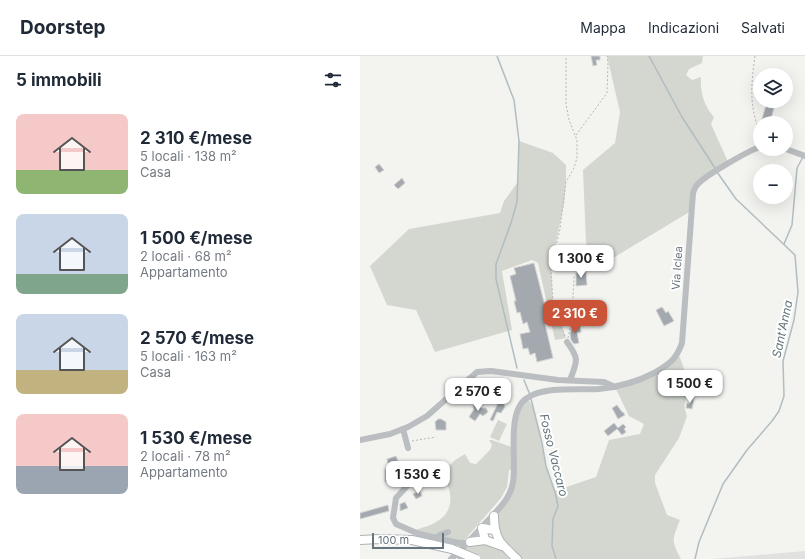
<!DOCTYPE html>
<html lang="it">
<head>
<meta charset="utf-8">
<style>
	:root { --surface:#fff; --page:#f6f6f7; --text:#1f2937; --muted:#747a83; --line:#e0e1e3; --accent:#cb5338 }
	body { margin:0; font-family:Inter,sans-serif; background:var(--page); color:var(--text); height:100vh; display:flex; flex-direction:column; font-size:15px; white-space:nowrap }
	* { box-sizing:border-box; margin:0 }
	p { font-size:13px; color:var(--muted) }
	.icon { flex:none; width:22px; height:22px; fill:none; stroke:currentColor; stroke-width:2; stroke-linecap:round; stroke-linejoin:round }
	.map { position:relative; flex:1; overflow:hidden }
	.drawer { display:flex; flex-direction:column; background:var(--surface); width:360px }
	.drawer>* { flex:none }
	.tools { position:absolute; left:393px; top:12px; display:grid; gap:8px }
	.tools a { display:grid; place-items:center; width:40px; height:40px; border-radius:50%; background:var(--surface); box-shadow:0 4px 16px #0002; font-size:20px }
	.scale { position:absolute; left:12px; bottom:10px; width:72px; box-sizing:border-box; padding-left:4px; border:2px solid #66747d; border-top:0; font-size:11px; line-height:14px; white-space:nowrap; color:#66747d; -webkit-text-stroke:3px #fff; paint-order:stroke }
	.price { position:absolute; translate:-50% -34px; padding:0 9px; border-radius:8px; background:#fff; color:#222; font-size:13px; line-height:26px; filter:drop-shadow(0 1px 2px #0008) }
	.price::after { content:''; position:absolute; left:50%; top:24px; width:12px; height:9px; margin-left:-6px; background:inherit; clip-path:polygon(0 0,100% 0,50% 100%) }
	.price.on { background:var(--accent); color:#fff }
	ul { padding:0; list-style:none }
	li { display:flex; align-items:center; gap:12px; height:100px; padding:0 16px }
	li span { display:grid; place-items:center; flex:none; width:112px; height:80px; border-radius:8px; color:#555 }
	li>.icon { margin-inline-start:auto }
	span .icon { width:48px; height:48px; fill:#fffc; stroke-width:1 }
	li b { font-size:17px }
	h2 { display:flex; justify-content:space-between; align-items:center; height:48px; padding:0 16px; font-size:17px }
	header { display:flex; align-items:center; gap:24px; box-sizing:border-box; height:56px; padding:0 20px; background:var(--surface); border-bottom:1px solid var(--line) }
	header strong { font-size:19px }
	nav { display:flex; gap:22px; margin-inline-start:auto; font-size:14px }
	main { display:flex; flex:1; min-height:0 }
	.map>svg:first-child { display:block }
	.built { fill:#e1e2e0 }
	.green { fill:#d3d7d0 }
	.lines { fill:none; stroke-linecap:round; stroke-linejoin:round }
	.stream { stroke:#b1bdc0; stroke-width:1.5 }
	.building { fill:#a3a9ae; stroke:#d4d4d3 }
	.major-casing { stroke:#aeb2b5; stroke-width:10 }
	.path { stroke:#b4b7b9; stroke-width:1; stroke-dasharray:2 2; stroke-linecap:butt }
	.minor { stroke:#babec1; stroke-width:6 }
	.major { stroke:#fff; stroke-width:8 }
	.major-bridge-casing { stroke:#aeb2b5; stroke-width:10; stroke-linecap:butt }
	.major-bridge { stroke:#fff; stroke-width:8 }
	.labels { text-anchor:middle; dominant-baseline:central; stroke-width:4; stroke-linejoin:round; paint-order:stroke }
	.street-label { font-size:11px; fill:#66747d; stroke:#fff }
	.water-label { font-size:12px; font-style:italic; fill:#62757b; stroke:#fff }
</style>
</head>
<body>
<header>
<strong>Doorstep</strong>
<nav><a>Mappa</a><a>Indicazioni</a><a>Salvati</a></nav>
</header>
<main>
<section class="drawer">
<h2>5 immobili<svg class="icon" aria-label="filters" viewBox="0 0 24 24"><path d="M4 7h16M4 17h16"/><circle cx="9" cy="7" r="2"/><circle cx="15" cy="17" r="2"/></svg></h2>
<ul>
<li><span style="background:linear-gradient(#f6c9c9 70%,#8fb573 0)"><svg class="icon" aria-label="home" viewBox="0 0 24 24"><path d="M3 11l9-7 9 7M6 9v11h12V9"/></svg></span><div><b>2 310 €/mese</b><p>5 locali · 138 m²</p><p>Casa</p></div></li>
<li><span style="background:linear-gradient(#c9d6e8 75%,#7fa58c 0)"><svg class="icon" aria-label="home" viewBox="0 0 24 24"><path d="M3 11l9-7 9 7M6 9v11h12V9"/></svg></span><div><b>1 500 €/mese</b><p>2 locali · 68 m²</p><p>Appartamento</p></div></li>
<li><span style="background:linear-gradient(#c9d6e8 70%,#c2b280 0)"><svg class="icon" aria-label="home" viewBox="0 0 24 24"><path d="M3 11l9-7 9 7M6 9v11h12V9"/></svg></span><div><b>2 570 €/mese</b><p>5 locali · 163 m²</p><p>Casa</p></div></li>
<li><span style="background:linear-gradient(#f6c9c9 65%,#9aa5b1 0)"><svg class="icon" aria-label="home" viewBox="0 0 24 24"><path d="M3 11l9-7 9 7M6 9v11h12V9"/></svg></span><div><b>1 530 €/mese</b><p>2 locali · 78 m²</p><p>Appartamento</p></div></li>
</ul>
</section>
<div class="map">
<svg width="445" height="503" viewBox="0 0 445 503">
	<rect width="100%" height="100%" fill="#f3f3f0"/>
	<path class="built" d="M445,495V503H352Z"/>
	<g class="green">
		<path d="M247,0H343L342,7L329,13L326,19L332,24L341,21C340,36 344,50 354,61L351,68L369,108L336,129L331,155L233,214L226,186L223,114L255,87L260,56Z"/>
		<path d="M159,85L193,97L206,109V126L204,148L191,211L193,249L206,282L195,284L178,207L172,204L142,215L152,274L75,296L56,254L27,249L10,210L49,173L140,157L144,145L158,126Z"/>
		<path d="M318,298C325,311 327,324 326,339C325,349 323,349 327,360L319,382L295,419V427L307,459L320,464C312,484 311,484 321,503H101L100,501L110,486L142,489L134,460L149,440L153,413L149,414L147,431L141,442L102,487L51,475C62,472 74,469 83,461C95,449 91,430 81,418L95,404L105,398L110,407L116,408L130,394L132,389L129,384H132L154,392V366L167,342L174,352L186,410L195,435L236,421L249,384L280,378L284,368L269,360L255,331L285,321Z"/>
		<path d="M138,364L147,368L139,385L130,381Z"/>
	</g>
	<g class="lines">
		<g class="stream">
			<path d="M137,0L154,44L159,85L157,146L151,167L136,208V223L157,312"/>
			<path d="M289,0L322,61L355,112"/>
			<path d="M424,188L432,169L437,112L443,101"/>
			<path d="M164,324L170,339"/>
			<path d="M171,343L182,387L186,410L195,436L198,450L193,463L192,490L196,503"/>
			<path d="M335,503L339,486L363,428L387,394L412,365L419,355L424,340L423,305L434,264L438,236L435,199L376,143L357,116"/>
		</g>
	</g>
	<g class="building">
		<path d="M231,0H240V4H236L237,9L233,10Z"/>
		<path d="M406,49L414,52L410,66L402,63Z"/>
		<path d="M19,108L24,114L19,117L15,111Z"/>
		<path d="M42,122L45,127L38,133L34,129Z"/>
		<path d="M174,207L189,266L185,268L193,302L177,306L175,297L170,299L168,292L163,293L160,278L170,276L167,266L163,268L160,256L157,257L154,245H156L150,220L156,218L154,212Z"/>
		<path d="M226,216L227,229L216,230V217Z"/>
		<path d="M302,251L306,257L308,255L314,265L304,270L296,254Z"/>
		<path d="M220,269L221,276L217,277L219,287L214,288L211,284L210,278L212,270Z"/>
		<path d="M127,328L133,331L130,339L123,337Z"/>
		<path d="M142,328L151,332L149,336L140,332Z"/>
		<path d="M330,342H334L332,353L326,352L327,347L329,348Z"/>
		<path d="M139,345L144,347L145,351L141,357L137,356L133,365L130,364Z"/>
		<path d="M115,348L122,352H126L128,356L123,360L120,358L115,365L109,361L114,353L113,351Z"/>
		<path d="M257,349L262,356H263L265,359L258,363L252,352Z"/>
		<path d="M78,363H81L86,366V374H76L75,366Z"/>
		<path d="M254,367L258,372L263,368L266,371L264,373L266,376L262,379L257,373L248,380L244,375Z"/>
		<path d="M36,400L38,405L28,408L27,403Z"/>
		<path d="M25,413H44V427L25,426Z"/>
		<path d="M60,435L62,440L56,443L53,438Z"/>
		<path d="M45,446L48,452L40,455V448Z"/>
		<path d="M28,449L29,455L0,463V457Z"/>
	</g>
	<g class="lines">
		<g class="major-casing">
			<g id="major">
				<path d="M134,460C134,483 141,488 157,503"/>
				<path d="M0,484L20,483L52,484L92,493"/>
				<path d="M125,484L122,472L134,474"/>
				<path d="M110,486L125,484L142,490"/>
			</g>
		</g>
		<g class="path">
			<path d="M395,0C391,30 389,48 400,78"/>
			<path d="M216,79L247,37L248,7L247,0"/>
			<path d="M205,280L193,249L191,211L200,173L206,126L214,112L217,102V84L209,64L206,48V0"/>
			<path d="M208,282L212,262L214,220"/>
			<path d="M52,385L76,381"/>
		</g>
		<g class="minor">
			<path d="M426,93L445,100"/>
			<path d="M207,286C220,304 217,305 210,324"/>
			<path d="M43,373L48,392"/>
			<path d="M0,384L30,378L48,371L67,360L117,316L131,315L198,324L244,326L255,331"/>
			<path d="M49,428L36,442L33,462L36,468L59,478L99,487H108"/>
			<path d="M76,482L80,479L88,476"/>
			<path d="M91,503C102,493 111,483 121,472C133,458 150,446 153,426C157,404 146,355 167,342C185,330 218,334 239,333C258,331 277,326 294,317C309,308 316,304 322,287L333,137C334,134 335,131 337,129C344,120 388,95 400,91"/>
			<path d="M101,503L100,501L103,493"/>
		</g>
		<use href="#major" class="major"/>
		<g class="major-bridge-casing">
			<path id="major-bridge" d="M92,493L116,503"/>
		</g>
		<use href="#major-bridge" class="major-bridge"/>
	</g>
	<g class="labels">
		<g class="street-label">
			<text transform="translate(317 212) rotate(-86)">Via Iclea</text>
		</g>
		<g class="water-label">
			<text transform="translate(422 273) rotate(-78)">Sant'Anna</text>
			<text transform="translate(194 399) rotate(76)">Fosso Vaccaro</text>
		</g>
	</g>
</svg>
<div class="tools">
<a><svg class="icon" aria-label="layers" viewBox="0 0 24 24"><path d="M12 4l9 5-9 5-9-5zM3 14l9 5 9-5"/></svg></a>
<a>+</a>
<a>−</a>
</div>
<div class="scale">100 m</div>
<b class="price" style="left:221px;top:223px">1 300 €</b>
<b class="price on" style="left:215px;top:278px">2 310 €</b>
<b class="price" style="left:330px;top:348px">1 500 €</b>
<b class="price" style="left:118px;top:356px">2 570 €</b>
<b class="price" style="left:58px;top:439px">1 530 €</b>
</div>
</main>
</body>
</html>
